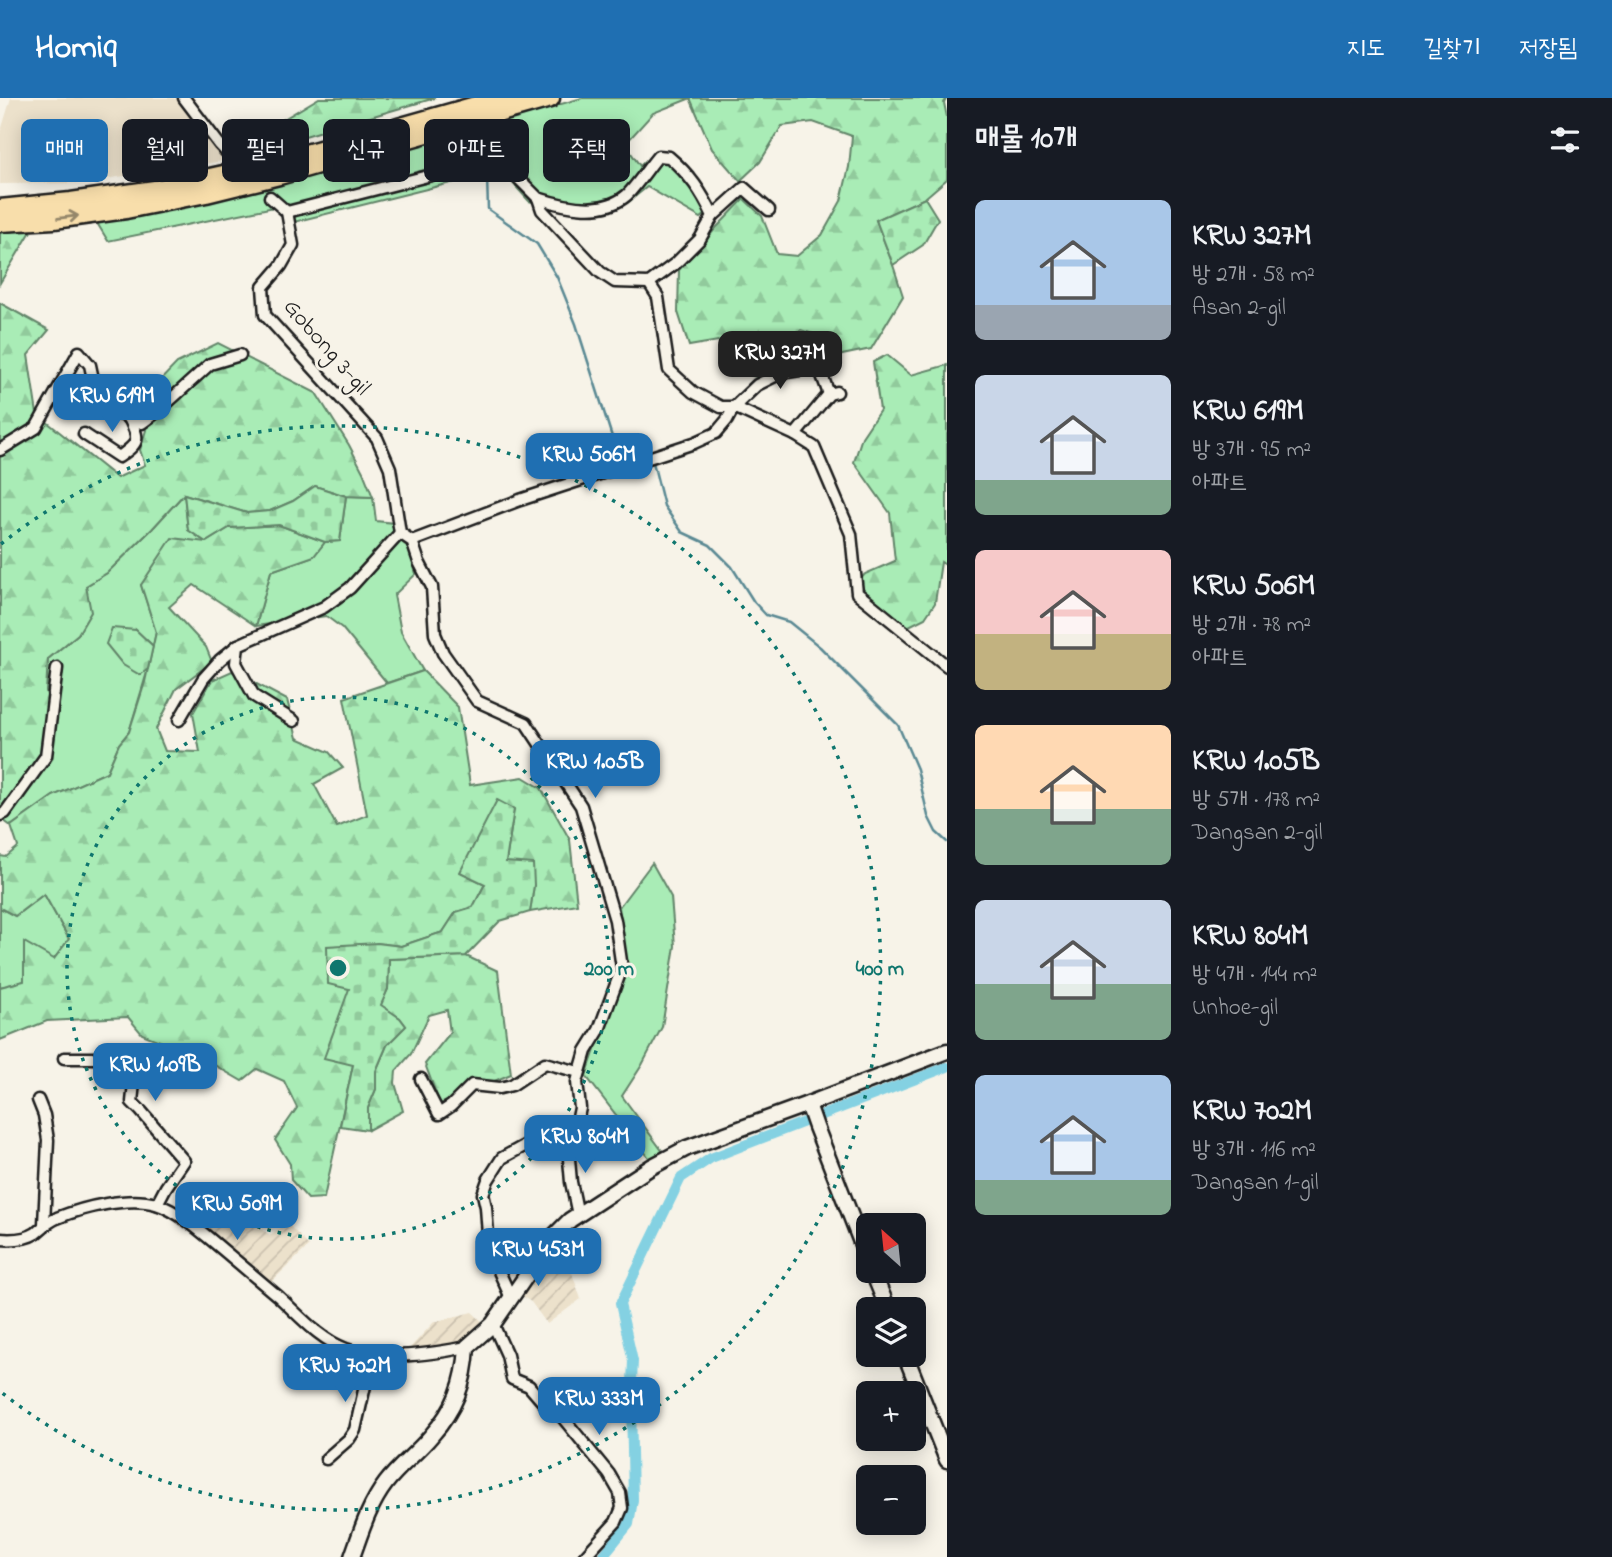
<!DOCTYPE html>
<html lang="ko">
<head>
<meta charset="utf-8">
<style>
	:root { --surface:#171b24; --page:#242831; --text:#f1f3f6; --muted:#9ea1a6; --accent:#1f6fb2 }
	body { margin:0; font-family:"Indie Flower","Poor Story",sans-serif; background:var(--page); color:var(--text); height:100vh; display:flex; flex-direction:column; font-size:26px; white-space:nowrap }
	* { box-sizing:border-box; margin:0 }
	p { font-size:23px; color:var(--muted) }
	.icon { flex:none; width:38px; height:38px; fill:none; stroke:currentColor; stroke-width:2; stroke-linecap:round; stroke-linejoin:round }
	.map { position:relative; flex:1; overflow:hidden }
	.panel { display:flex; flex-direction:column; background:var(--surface); width:665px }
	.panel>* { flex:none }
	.hud { position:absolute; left:21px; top:21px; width:665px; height:63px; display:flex; gap:14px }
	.needle { width:46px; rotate:333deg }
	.fabs { position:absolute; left:856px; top:1115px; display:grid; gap:14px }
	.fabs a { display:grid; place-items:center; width:70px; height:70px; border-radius:10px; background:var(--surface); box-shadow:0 4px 18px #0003; font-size:35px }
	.price { position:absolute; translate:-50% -60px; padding:0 16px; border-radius:14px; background:var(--accent); color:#fff; font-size:23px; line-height:46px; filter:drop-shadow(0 2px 4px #0008) }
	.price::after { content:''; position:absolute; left:50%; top:42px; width:21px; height:16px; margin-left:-10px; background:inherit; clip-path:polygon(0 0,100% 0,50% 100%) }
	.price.on { background:#222; color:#fff }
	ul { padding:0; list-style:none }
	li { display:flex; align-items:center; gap:21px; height:175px; padding:0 28px }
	li span { display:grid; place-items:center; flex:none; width:196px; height:140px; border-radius:10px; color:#555 }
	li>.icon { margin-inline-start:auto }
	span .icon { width:84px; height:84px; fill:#fffc; stroke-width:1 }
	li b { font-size:30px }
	h2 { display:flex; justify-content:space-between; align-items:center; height:84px; padding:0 28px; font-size:30px }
	.tag { padding:0 24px; border-radius:10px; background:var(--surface); box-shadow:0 4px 18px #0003; font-size:24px; line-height:63px }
	.tag.on { background:var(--accent); color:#fff }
	header { display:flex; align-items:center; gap:42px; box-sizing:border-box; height:98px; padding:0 35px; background:var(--accent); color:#fff }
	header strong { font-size:33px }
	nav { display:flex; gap:38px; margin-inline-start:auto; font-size:24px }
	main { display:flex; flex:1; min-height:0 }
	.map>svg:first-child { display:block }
	.built { fill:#ece1cb }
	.industrial { fill:url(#industrial-furrows) }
	.green { fill:#a9ecb6; stroke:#628469; stroke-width:2 }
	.forest { fill:url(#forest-firs); stroke:#628469; stroke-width:2 }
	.cemetery { fill:url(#cemetery-stones); stroke:#628469; stroke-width:2 }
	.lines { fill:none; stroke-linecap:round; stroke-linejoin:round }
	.stream { stroke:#5a8993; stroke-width:2.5 }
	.canal { stroke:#84d1e2; stroke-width:10 }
	.street-casing { stroke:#1c1c1c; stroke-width:15 }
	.secondary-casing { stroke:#1c1c1c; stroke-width:19 }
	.highway-casing { stroke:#1c1c1c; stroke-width:23 }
	.street { stroke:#f7f3e8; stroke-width:10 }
	.secondary { stroke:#f7f3e8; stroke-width:14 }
	.highway { stroke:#f8deab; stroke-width:18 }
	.oneway { stroke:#95876b }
	.ring { fill:none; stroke:#0f766e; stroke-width:3.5; stroke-dasharray:3.5 7 }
	.labels { text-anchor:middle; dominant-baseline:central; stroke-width:6; stroke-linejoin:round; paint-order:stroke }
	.street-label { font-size:24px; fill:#1c1c1c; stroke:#f7f3e8 }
	.centre { fill:#0f766e; stroke:#f7f3e8; stroke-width:3.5 }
	.ring-label { font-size:21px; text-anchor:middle; font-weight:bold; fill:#0f766e; stroke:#f7f3e8; stroke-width:6; stroke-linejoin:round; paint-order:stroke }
</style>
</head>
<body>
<header>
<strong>Homiq</strong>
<nav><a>지도</a><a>길찾기</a><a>저장됨</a></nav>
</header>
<main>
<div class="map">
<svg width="947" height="1459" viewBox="0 0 947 1459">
	<defs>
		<pattern id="industrial-furrows" width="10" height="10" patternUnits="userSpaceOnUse" patternTransform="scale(1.75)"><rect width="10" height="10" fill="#ece1cb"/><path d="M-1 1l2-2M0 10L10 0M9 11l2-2" fill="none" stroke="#cac0ae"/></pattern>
		<pattern id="forest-firs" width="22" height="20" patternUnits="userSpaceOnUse" patternTransform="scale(1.75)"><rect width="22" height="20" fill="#a9ecb6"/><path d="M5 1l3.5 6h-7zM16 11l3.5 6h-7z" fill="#91ca9c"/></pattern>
		<pattern id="cemetery-stones" width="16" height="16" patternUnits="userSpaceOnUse" patternTransform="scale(1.75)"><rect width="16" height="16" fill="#a9ecb6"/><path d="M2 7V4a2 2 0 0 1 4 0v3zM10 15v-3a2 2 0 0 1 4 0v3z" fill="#91ca9c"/></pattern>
	</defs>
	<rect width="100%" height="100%" fill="#f7f3e8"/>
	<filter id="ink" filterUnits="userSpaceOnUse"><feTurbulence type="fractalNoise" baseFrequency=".0143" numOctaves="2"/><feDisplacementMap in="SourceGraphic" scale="14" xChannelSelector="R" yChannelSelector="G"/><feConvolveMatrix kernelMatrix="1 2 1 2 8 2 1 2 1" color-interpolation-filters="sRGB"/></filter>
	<g filter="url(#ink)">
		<path class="built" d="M11,0H174L184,5L229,62L79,85L0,86V36Z"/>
		<g class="industrial">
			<path d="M219,1102L270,1137L287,1125L309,1148L270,1185L199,1122Z"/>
			<path d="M556,1149L565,1155L581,1201L547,1226L531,1204L520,1197L540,1167Z"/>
			<path d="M472,1214L485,1226L465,1243L438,1251L408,1252L434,1224Z"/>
		</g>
		<g class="green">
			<path d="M582,0H691L653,15L625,46L640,68L655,54L716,108L701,120L647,89L627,105L600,115L547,108L529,103L498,69L479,78L294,124L274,109L108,143L97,125L110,120L242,95L323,74Z"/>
			<path d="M184,396L188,432L206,444L141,487L156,534L153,548L136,532L140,576L148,571L129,634L119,646L107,674L53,698L11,728L0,720L53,627L46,593L48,561L78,536L86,488L107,475L152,431Z"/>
			<path d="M346,398L373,399L376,423L394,425C396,436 399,444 409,449L416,476L394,497L401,534L423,573L387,585L342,530L326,518L256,528L271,473L314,458L325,444L340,443Z"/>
			<path d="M652,765L671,799L675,848L662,929L642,967L622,998L663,1054L650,1061L586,978L626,862L619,809Z"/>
			<path d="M44,796L69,841L54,861L25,883L0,889V810L15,818Z"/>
		</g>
		<g class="forest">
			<path d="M319,0H435L240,57L229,48L262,34Z"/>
			<path d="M690,0H947L944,5L947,19V81L925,100L876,122L893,167L903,198L871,251L837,258L830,241L801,232L769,257L767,274L759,280L741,274L718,243L689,248L678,214L679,172L717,129L744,101L762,118L777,156L797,158L822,137L841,103L849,69L852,38L813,24L782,28L760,64L740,83L712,51Z"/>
			<path d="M0,130H33L0,185Z"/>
			<path d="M0,205L49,232L28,257L37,316L117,380L145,367L140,352L146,332L129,315L177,265L218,245L316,295L349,347L363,374L373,399L346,398L315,388L293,403L270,413L247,415L184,396L152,431L107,475L86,488L91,514L78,536L48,561L46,593L53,627L18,704L0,719Z"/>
			<path d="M887,257L911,277L947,267V468L941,464L935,505L925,520L905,530L868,501L859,483L865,476L895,463L890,415L854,364L862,339L880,312L873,264Z"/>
			<path d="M279,427L325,444L314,458L271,473L256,528L194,487L169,509L206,549L212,564L176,591L156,631L165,653L200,654L193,615L212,582L232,573L287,602L297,640L329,654L343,670L314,686L337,729L367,717L344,600L423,573L458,609L470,687L523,679L541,690L570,742L577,806L530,814L534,787L506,764L514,711L497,703L461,774L485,786L473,809L456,814L443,834L401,848L377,845L349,891L353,967L324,1100L308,1101L291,1082L290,1066L275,1042L297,1010L284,983L257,971L242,983L202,960L142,936L128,919L47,923L0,942V889L24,883V844L54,861L69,841L44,796L15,818L0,810V758L6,759L18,749L11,728L53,698L107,674L119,646L129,634L145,584L156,534L141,487L172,440L206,444L229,430Z"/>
			<path d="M466,858L498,873L511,976L440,1006L425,966L450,935L447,912L429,917L411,956L396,973L395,985L403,1013L368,1032V1010L376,991V973L387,947L406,928L400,920L380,907L388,891L389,861Z"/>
		</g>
		<g class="cemetery">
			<path d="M925,100L938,121L923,147L893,167L876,122Z"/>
			<path d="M315,388L346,398L340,443L325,444L279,427L229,430L206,444L188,432L184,396L247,415L270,413L293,403Z"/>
			<path d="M112,530L136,532L153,548L148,571L140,577L123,567L106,546Z"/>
			<path d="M497,702L514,711L506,764L533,766L534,787L530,814L500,823L466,858L389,861L388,891L381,907L400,920L406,928L387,947L376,973V991L368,1010V1032L340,1028L353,967L324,960L349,891L328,886L327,848L377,845L401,848L443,834L456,814L473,809L485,786L460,774Z"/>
		</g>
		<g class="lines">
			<g class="stream">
				<path d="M487,79L488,111L537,146L557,179L576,226L612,339"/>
				<path d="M640,367L653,364L664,408L682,434L710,447L732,469L754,504L766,517L789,524L820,549L898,627L917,671L928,718L936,734L947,744"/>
			</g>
			<path class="canal" d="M602,1459L629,1426L633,1402L631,1304L633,1263L620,1206L681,1080L711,1060L947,969"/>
			<g class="street-casing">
				<g id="street">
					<path d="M184,0L219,46L237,65"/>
					<path d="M270,99L287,114L293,147L281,168L263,189L265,217L377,340L390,370L400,435"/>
					<path d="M287,114L498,60L538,100L542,112L600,174L615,184L649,185L676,165L700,141L713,118C701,93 690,77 669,59L658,58C648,70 637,87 627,97C603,118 565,109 538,100"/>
					<path d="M713,118L744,90L769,112"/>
					<path d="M649,185L658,199L669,272L693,294L721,309H734L795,337L829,296L837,294"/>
					<path d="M84,336L119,359C140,344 140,342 129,320"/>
					<path d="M795,337L814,349L851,436L857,495L947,568"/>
					<path d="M0,352L36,330L79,254L90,267L96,295L115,314L142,325L157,314L210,266L240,257"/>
					<path d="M400,435L412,443L419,464L432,489L435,536L443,555L477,603L526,625L581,708L615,822L622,870L599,932L586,953L577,984L580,1010L569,1061L571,1084L578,1117"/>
					<path d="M412,443L520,402L694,345L716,335L727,322L734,309L757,287L781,275L806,271L820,272L829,296"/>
					<path d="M179,622L203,581L220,562L238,547"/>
					<path d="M294,623L254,598L236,565L238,547L324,509L350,490L400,435"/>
					<path d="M0,717L5,715L46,658L57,570"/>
					<path d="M64,960H100L131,965L134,985L132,1004L141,1013L184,1063L166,1089L157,1106"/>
					<path d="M421,981L439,1016L451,1008L472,987L500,990L512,987L545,965L579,974"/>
					<path d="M38,1002L44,1017L48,1042L44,1126"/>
					<path d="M0,1141C12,1142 25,1142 36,1135C43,1129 48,1124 57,1120C84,1109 129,1098 156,1106C179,1113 204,1136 222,1151C241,1167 260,1183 279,1199C300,1218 319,1241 346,1251C380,1264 432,1256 467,1249"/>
					<path d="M511,1200L489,1151L486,1109L483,1096L488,1082L502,1060L524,1048L541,1041L573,1037"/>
					<path d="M493,1226L507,1257L512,1281L529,1288L542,1303L559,1315L609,1376L620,1395L622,1410L616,1424L584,1459"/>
					<path d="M326,1361L349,1341L355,1332L372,1257"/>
				</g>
			</g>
			<g class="secondary-casing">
				<g id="secondary">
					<path d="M808,1006L816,1029L868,1162"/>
					<path d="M872,1172L888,1211"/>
					<path d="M905,1256L947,1362"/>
					<path d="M352,1459C361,1434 369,1407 386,1385C399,1368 417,1355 431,1338C455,1311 465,1285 467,1249L493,1226L553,1139L570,1122L651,1069L687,1050L808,1006L947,953"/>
				</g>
			</g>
			<g class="highway-casing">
				<g id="highway">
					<path d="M0,111L71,104L155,92L260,69L504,0"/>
					<path d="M0,124L54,121L126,111L206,95L279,77L550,0"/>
				</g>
			</g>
			<use href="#street" class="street"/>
			<use href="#secondary" class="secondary"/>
			<use href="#highway" class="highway"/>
		</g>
		<defs><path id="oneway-shaft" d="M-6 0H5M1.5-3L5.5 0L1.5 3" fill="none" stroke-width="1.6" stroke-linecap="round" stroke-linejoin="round" transform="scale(1.75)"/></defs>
		<use class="oneway" href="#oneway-shaft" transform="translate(68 119) rotate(-8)"/>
	</g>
	<g class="ring">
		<circle cx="338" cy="870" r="271"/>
		<path d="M1 446A542 542 0 1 1 1 1294"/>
	</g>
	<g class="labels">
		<g class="street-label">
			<text transform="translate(326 250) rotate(49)">Gobong 3-gil</text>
		</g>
	</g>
	<circle cx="338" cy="870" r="10" class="centre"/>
	<g class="ring-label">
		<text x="609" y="877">200 m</text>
		<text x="880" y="877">400 m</text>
	</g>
</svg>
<div class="fabs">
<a><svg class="needle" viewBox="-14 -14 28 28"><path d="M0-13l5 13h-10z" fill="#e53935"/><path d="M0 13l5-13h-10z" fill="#9ea1a6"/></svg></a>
<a><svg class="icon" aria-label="layers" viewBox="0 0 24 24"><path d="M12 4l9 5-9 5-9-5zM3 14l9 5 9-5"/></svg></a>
<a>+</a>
<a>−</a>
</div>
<b class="price on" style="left:780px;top:293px">KRW 327M</b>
<b class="price" style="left:112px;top:336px">KRW 619M</b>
<b class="price" style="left:589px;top:395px">KRW 506M</b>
<b class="price" style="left:595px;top:702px">KRW 1.05B</b>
<b class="price" style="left:155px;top:1005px">KRW 1.09B</b>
<b class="price" style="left:585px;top:1077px">KRW 804M</b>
<b class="price" style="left:237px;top:1144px">KRW 509M</b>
<b class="price" style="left:538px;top:1190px">KRW 453M</b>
<b class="price" style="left:345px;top:1306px">KRW 702M</b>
<b class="price" style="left:599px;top:1339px">KRW 333M</b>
<div class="hud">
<a class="tag on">매매</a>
<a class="tag">월세</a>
<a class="tag">필터</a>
<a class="tag">신규</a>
<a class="tag">아파트</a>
<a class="tag">주택</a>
</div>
</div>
<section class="panel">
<h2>매물 10개<svg class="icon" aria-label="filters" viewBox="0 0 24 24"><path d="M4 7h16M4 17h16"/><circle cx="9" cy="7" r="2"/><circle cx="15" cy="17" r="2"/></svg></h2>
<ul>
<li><span style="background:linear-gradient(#a9c7e8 75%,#9aa5b1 0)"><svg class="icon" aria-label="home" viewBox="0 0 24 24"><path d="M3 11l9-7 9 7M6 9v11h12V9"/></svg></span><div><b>KRW 327M</b><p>방 2개 · 58 m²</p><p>Asan 2-gil</p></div></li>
<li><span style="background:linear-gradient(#c9d6e8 75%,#7fa58c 0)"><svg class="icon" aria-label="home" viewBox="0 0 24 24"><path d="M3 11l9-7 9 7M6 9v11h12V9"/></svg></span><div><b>KRW 619M</b><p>방 3개 · 95 m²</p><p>아파트</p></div></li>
<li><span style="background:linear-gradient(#f6c9c9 60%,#c2b280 0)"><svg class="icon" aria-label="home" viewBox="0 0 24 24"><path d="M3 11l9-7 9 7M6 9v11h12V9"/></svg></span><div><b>KRW 506M</b><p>방 2개 · 78 m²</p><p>아파트</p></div></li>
<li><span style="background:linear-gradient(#ffd9b3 60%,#7fa58c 0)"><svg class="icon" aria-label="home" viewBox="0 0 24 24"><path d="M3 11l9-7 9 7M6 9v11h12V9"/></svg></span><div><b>KRW 1.05B</b><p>방 5개 · 178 m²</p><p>Dangsan 2-gil</p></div></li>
<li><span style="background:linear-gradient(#c9d6e8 60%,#7fa58c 0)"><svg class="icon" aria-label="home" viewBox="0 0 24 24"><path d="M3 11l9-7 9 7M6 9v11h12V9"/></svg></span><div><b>KRW 804M</b><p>방 4개 · 144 m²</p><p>Unhoe-gil</p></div></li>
<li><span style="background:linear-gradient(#a9c7e8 75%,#7fa58c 0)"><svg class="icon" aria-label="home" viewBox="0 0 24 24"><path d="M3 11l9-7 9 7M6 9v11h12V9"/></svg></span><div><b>KRW 702M</b><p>방 3개 · 116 m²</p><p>Dangsan 1-gil</p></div></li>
</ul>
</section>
</main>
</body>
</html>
